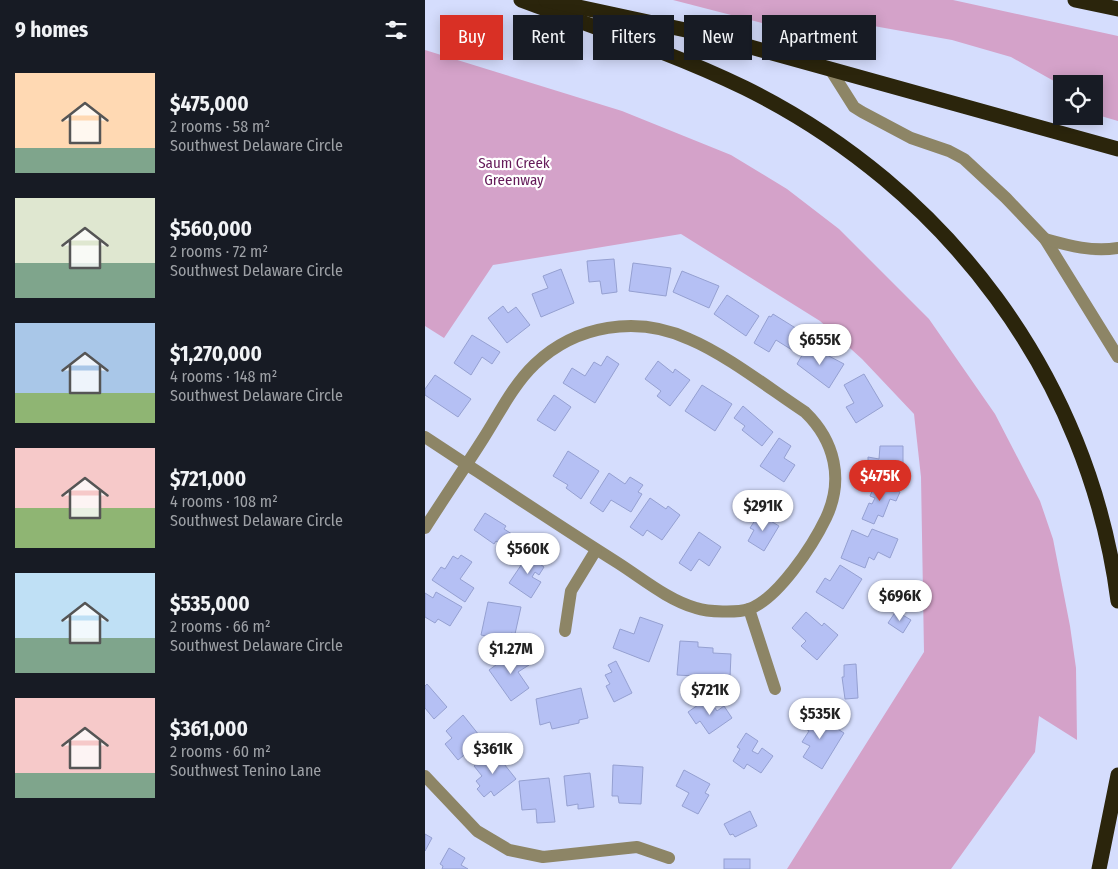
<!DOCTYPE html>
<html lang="en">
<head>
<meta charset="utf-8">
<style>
	:root { --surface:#171b24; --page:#242831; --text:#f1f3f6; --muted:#9ea1a6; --accent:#d93025 }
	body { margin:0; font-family:"Fira Sans Condensed",sans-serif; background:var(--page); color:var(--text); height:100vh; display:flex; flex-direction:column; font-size:19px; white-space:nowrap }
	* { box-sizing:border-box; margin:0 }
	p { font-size:16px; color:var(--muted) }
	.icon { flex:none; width:28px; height:28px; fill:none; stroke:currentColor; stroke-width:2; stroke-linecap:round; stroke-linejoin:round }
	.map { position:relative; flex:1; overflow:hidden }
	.sheet { display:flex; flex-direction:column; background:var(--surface); width:425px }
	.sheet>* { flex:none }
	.guide { position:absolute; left:15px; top:15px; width:475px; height:45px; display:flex; gap:10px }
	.controls { position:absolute; left:628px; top:75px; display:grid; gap:10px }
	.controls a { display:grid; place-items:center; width:50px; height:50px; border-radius:0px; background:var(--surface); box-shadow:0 2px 12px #0003; font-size:25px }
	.price { position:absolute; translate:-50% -42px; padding:0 11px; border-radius:18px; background:#fff; color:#222; font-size:16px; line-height:32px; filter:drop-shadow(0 1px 2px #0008) }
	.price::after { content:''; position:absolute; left:50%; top:30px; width:15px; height:11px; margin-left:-8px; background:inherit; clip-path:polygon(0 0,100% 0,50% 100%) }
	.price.selected { background:var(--accent); color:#fff }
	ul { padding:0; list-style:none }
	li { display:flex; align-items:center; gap:15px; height:125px; padding:0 15px }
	li span { display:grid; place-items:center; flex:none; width:140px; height:100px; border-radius:0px; color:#555 }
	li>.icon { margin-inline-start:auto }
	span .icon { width:60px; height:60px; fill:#fffc; stroke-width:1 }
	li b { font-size:21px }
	h2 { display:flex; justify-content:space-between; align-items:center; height:60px; padding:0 15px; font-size:21px }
	.chip { padding:0 18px; border-radius:0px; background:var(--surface); box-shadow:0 2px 12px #0003; font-size:18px; line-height:45px }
	.chip.selected { background:var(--accent); color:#fff }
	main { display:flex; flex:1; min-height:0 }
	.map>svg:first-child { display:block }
	.green { fill:#d4a2c9 }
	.building { fill:#b5c0f4; stroke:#95a0d1 }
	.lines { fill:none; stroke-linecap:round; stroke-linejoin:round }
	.minor { stroke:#8d8566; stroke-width:12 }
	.highway { stroke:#2b250c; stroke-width:15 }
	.labels { text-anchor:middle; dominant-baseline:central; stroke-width:4.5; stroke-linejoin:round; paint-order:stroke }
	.park-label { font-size:15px; fill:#651b5a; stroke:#fff }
</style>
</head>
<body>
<main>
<section class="sheet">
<h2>9 homes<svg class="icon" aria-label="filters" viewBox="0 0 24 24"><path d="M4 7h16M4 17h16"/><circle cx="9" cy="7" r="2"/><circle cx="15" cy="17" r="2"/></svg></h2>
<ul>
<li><span style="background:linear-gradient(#ffd9b3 75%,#7fa58c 0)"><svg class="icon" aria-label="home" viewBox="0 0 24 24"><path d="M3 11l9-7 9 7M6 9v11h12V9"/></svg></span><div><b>$475,000</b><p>2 rooms · 58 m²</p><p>Southwest Delaware Circle</p></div></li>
<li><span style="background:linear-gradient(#dfe7d0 65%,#7fa58c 0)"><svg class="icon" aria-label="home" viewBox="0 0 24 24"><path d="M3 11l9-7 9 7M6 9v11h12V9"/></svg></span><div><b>$560,000</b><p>2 rooms · 72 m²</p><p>Southwest Delaware Circle</p></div></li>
<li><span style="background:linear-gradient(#a9c7e8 70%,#8fb573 0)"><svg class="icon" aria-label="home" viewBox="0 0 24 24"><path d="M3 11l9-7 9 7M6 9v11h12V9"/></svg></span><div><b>$1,270,000</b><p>4 rooms · 148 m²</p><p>Southwest Delaware Circle</p></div></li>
<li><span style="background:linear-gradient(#f6c9c9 60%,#8fb573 0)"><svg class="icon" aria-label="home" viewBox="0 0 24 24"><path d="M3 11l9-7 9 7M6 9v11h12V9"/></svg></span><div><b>$721,000</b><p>4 rooms · 108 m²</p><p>Southwest Delaware Circle</p></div></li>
<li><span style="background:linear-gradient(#bfe0f5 65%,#7fa58c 0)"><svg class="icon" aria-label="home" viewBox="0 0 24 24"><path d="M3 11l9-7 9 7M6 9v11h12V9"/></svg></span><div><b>$535,000</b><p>2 rooms · 66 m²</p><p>Southwest Delaware Circle</p></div></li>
<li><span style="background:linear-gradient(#f6c9c9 75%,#7fa58c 0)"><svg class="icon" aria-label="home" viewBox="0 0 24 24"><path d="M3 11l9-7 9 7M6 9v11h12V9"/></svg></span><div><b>$361,000</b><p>2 rooms · 60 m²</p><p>Southwest Tenino Lane</p></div></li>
</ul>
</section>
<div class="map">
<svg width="693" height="869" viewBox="0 0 693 869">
	<rect width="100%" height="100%" fill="#d5ddfd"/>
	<g class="green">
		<path d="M248,0H528L693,36V121L669,114V84L636,85L586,57L527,40L415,20L388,36Z"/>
		<path d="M0,50L197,111L306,155L362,189L414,229L504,319L570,414L615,501L628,539L645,626L651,668L652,740L614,716L610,752L526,869H362L499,652L496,477L489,414L437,359L395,321L256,234L68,265L19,338L0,326Z"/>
	</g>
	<g class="building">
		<path d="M189,259L192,292L177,294L175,281L164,282L162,261Z"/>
		<path d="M208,263L246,268L241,296L204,291Z"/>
		<path d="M136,269L149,303L116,317L107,294L123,288L118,276Z"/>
		<path d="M257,271L294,286L284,308L248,292Z"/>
		<path d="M302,295L334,316L321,336L289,314Z"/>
		<path d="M78,306L83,313L91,307L105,325L82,343L63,318Z"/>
		<path d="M348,314L377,332L367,350L351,340L344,352L329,343L344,316L346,317Z"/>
		<path d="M47,335L75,352L67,364L57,357L46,375L29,363Z"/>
		<path d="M383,345L419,364L404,388L372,364Z"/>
		<path d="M182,356L194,364L170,403L138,383L147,368L160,376L169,362L176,366Z"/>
		<path d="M233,361L248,373L250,369L265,380L245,406L232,396L236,391L220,379Z"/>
		<path d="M439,374L458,406L431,423L421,407L429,403L419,385Z"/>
		<path d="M10,375L46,399L33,417L0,395V389Z"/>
		<path d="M277,385L307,404L290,431L260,411Z"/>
		<path d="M129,395L146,407L130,431L112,420Z"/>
		<path d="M318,406L348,432L337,446L317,430L320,426L309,418Z"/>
		<path d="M354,438L366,446L359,458L370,465L359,482L335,466Z"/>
		<path d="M455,446H478V466H481V473H443V457L454,459Z"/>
		<path d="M143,451L174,471L156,499L141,488L143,485L128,476Z"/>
		<path d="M184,473L200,484L205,477L218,485L213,492L217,494L206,512L186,500L178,512L165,503Z"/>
		<path d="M451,482L475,492L471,501L465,499L458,517L453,515L449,524L437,519L444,503L447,504L450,498L445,496Z"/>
		<path d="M225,498L241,509L243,506L255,515L237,540L222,530L218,536L205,527Z"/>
		<path d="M60,513L81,526L79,529L90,536L82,548L71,541L69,544L49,530Z"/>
		<path d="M334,514L354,526L339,551L323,541L329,530L325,528Z"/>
		<path d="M447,529L473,539L465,558L453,552L449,560L444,557L440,568L416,558L427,530L443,537Z"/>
		<path d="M274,532L296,547L284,566L274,559L266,571L254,563Z"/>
		<path d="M105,552L118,560L115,564L119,567L114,575L110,572L107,577L116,582L106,598L84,583Z"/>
		<path d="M36,555L47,562L35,579L49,588L40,602L7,580L16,567L20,569L28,556L33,559Z"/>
		<path d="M415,565L437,579L418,609L391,592L400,578L405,581Z"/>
		<path d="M11,592L37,607L25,626L13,619L10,623L0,617V593L8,598Z"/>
		<path d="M63,602L96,607L90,634L86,633L84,641L56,635Z"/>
		<path d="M471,611L486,620L478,633L463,623Z"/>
		<path d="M381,612L397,626L399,623L413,635L392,660L376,646L381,641L367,628Z"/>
		<path d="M215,617L238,625L224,662L188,648L195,629L209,634Z"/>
		<path d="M255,641L273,642V647L288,648V653L306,654L305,678L252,675Z"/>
		<path d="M93,649L104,665L93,672L104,688L86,701L64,670Z"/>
		<path d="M191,661L207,693L189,702L181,686L185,684L180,675L187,672L183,665Z"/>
		<path d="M431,664L433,698L420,699L417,677H419V665Z"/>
		<path d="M2,684L22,707L9,719L0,708V686Z"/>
		<path d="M156,688L163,718L154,720V723L127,729L125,722L115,725L111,699Z"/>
		<path d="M283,698L292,711L299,706L307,718L284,734L275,721L271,724L263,712Z"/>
		<path d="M387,713L419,733L397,769L378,757L385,746L377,742L384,731L378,727Z"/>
		<path d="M38,715L58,740L33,760L20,744L27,738L21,731Z"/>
		<path d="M321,733L333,741L327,751L333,754L337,748L348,756L336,773L322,764L319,769L308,761L315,749L312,747Z"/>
		<path d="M68,750L91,779L69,796L66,791L59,797L52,789L55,786L51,781L57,776L49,766Z"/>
		<path d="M188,765L218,767L216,804L194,803L193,796H187Z"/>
		<path d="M259,770L285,784L280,793L284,795L273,814L257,806L264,793L251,786Z"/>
		<path d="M165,773L169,807L153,809V804L142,806L139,776Z"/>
		<path d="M124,778L130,822L112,823L111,809L97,810L94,781Z"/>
		<path d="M325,811L332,826L310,837L308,834L305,835L299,824Z"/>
		<path d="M0,834L7,838L0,851Z"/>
		<path d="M24,848L40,858L36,865L43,869H17L18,866L15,864Z"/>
		<rect x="299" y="859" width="26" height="10"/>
	</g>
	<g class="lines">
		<g class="minor">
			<path d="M405,69L429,107L437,112L486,138L524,151L539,159L581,198L620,239L693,357"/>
			<path d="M620,239C645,246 667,252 693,248"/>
			<path d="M0,437C64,479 128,522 193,563C218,579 243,600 271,608C283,612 312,613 324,609C353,599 388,545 401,518C419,480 410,441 380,412C345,389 302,355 264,339C212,315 151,325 110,364C88,385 74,414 58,439C39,469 19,498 0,528"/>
			<path d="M324,609L350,689"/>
			<path d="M140,631L146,591L171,550"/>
			<path d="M0,776L52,831L84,850L118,857L212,847L244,858"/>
		</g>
		<g class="highway">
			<path d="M96,0C171,28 248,53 320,88C522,188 664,377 693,601"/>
			<path d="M121,0L279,34L693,149"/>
			<path d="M650,0L693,9"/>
			<path d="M674,869L693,775"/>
		</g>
	</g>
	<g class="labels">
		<g class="park-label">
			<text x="89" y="163">Saum Creek<tspan x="89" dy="17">Greenway</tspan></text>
		</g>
	</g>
</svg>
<div class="controls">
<a><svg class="icon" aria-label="locate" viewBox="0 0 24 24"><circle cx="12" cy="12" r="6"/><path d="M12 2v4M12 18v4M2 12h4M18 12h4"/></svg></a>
</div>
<b class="price" style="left:395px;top:366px">$655K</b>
<b class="price selected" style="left:455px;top:502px">$475K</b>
<b class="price" style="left:338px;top:532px">$291K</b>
<b class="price" style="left:103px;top:575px">$560K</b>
<b class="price" style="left:475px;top:622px">$696K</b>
<b class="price" style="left:86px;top:675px">$1.27M</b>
<b class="price" style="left:285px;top:716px">$721K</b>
<b class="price" style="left:395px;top:740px">$535K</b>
<b class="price" style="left:68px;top:775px">$361K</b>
<div class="guide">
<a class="chip selected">Buy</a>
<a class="chip">Rent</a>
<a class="chip">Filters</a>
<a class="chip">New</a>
<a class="chip">Apartment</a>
</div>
</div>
</main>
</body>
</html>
